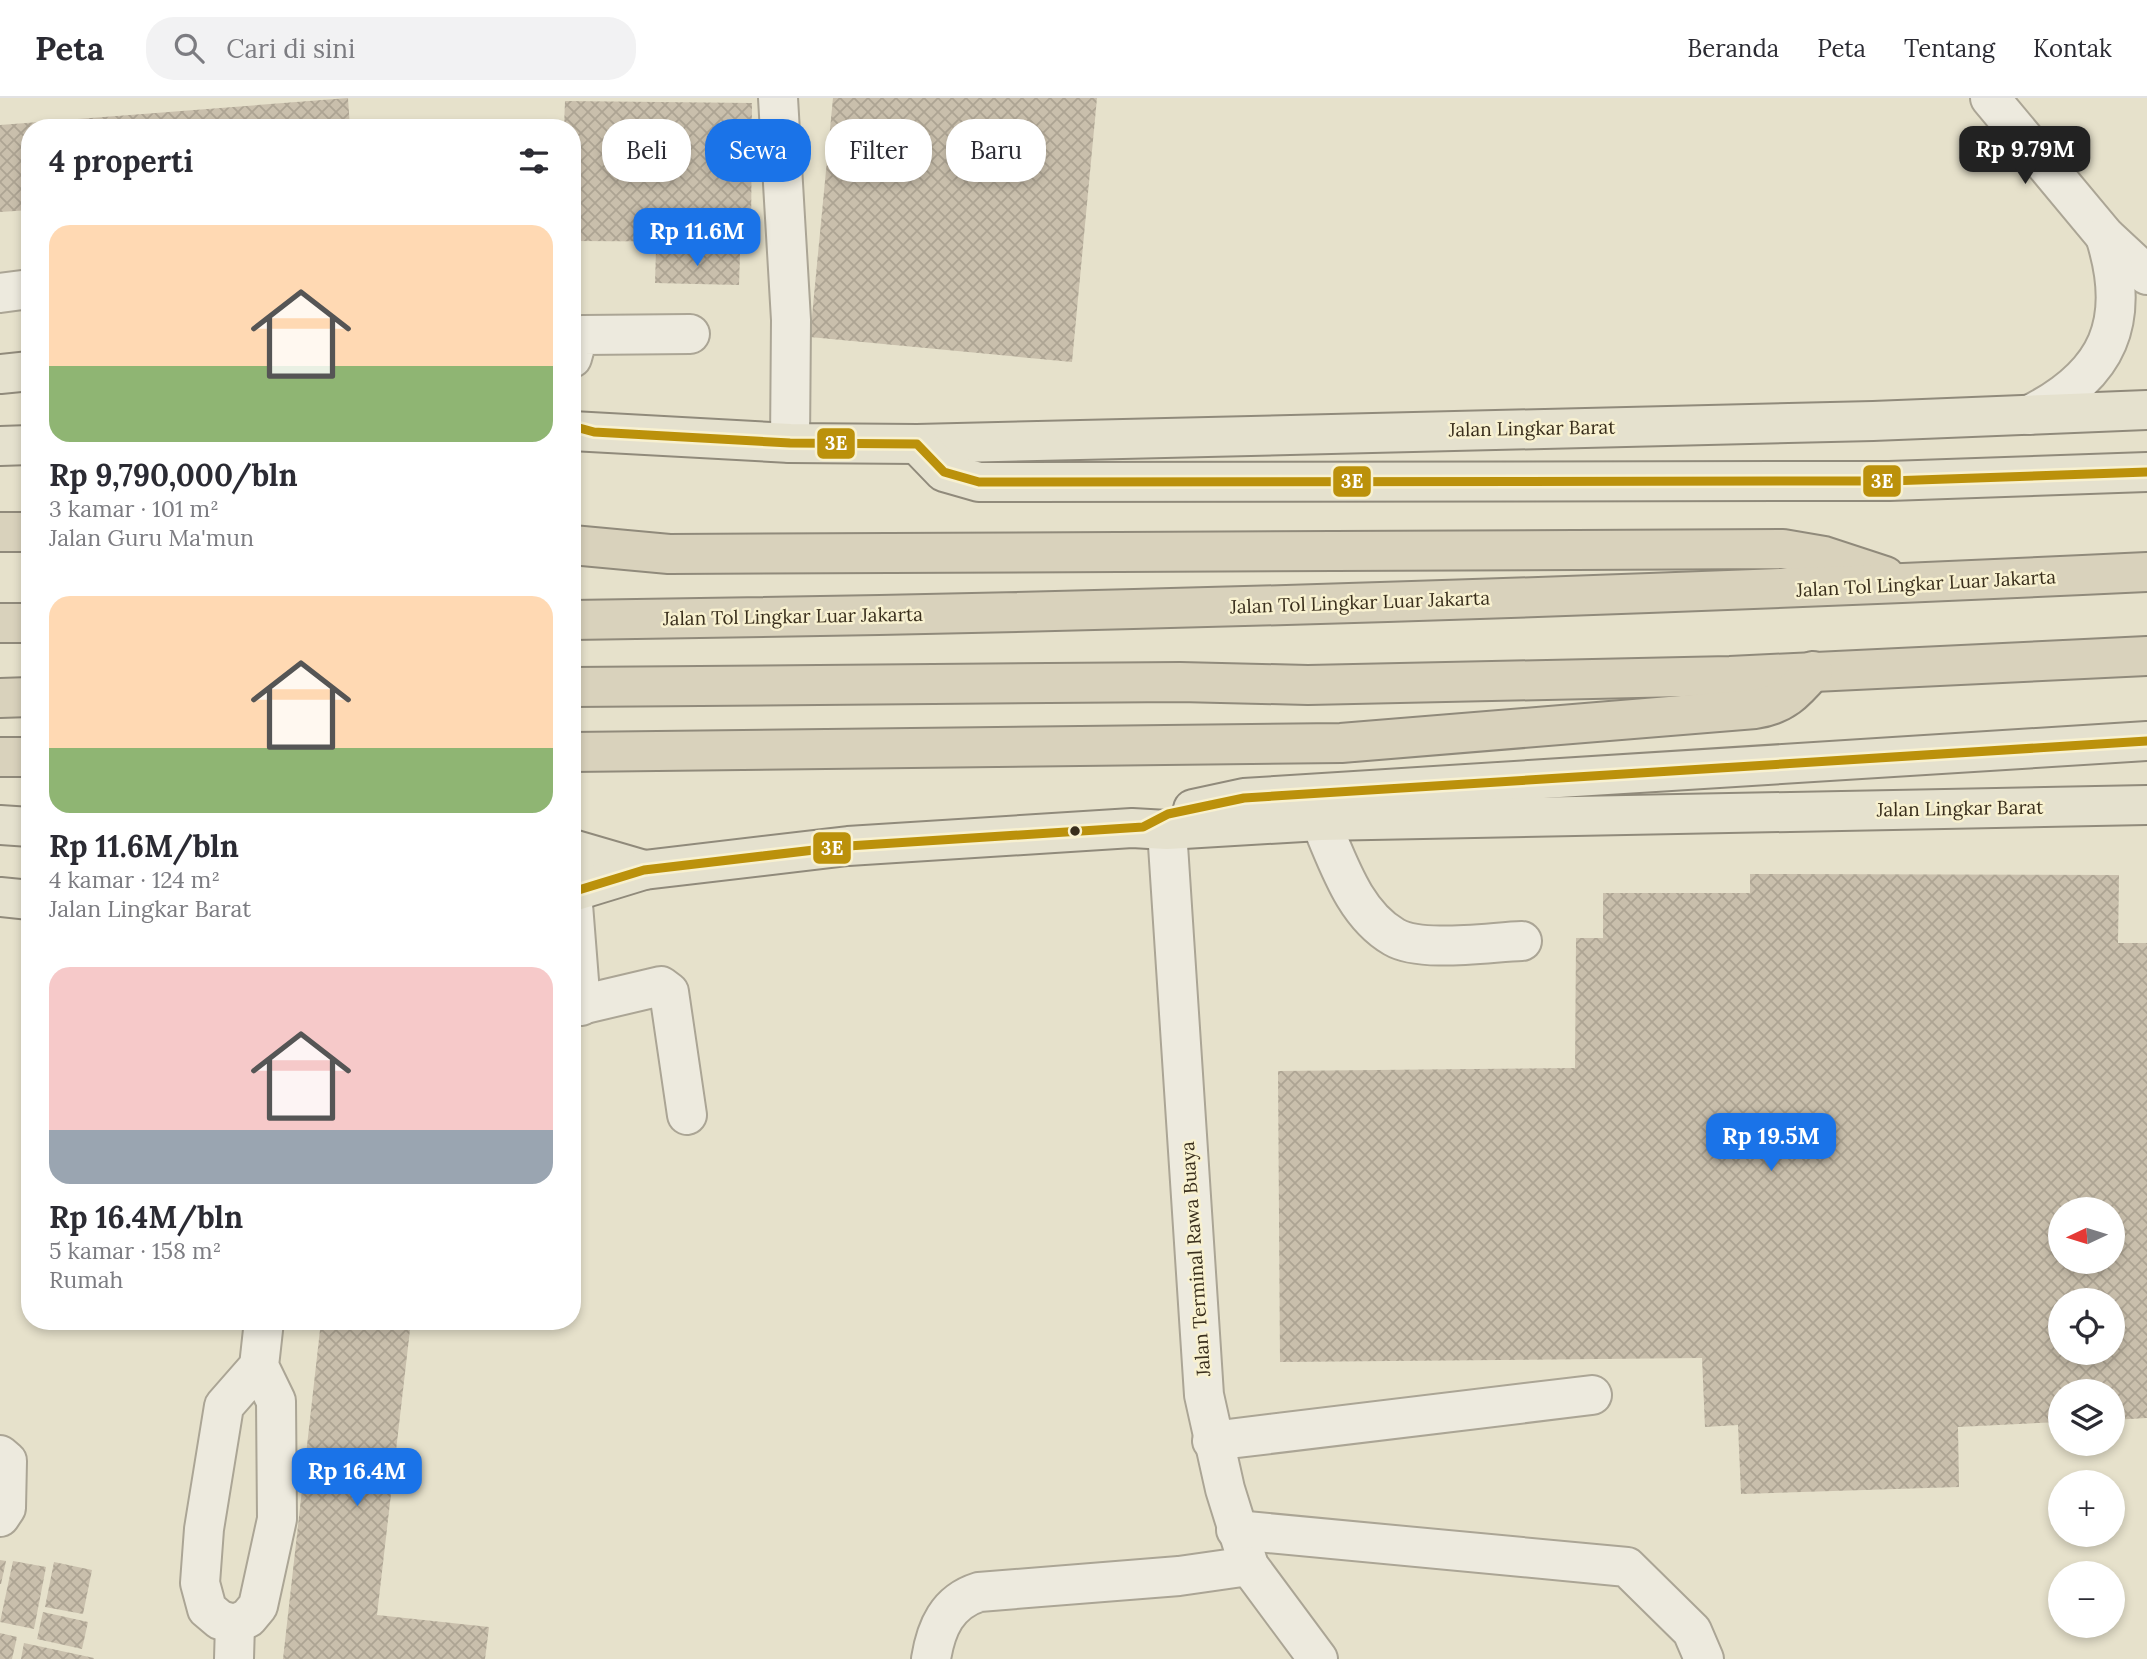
<!DOCTYPE html>
<html lang="id">
<head>
<meta charset="utf-8">
<style>
	:root { --surface:#fff; --page:#f2f2f3; --text:#2b2b33; --muted:#7c7c81; --line:#e1e1e2; --accent:#1a73e8 }
	body { margin:0; font-family:Lora,serif; background:var(--page); color:var(--text); height:100vh; display:flex; flex-direction:column; font-size:26px; white-space:nowrap }
	* { box-sizing:border-box; margin:0 }
	p { font-size:23px; color:var(--muted) }
	.icon { flex:none; width:38px; height:38px; fill:none; stroke:currentColor; stroke-width:2; stroke-linecap:round; stroke-linejoin:round }
	.map { position:relative; flex:1; overflow:hidden }
	.details { position:absolute; left:21px; top:21px; width:560px; height:1211px; display:flex; flex-direction:column; background:var(--surface); border-radius:28px; box-shadow:0 4px 10px #0003 }
	.details>* { flex:none }
	.guide { position:absolute; left:602px; top:21px; width:665px; height:63px; display:flex; gap:14px }
	.needle { width:46px; rotate:266deg }
	.fabs { position:absolute; left:2048px; top:1099px; display:grid; gap:14px }
	.fabs a { display:grid; place-items:center; width:77px; height:77px; border-radius:50%; background:var(--surface); box-shadow:0 4px 10px #0003; font-size:35px }
	.price { position:absolute; translate:-50% -60px; padding:0 16px; border-radius:14px; background:var(--accent); color:#fff; font-size:23px; line-height:46px; filter:drop-shadow(0 2px 4px #0008) }
	.price::after { content:''; position:absolute; left:50%; top:42px; width:21px; height:16px; margin-left:-10px; background:inherit; clip-path:polygon(0 0,100% 0,50% 100%) }
	.price.active { background:#222; color:#fff }
	ul { padding:0; list-style:none }
	li { display:grid; align-content:center; gap:14px; height:371px; padding:0 28px }
	li span { display:grid; place-items:center; height:217px; border-radius:21px; color:#555 }
	li>.icon { margin-inline-start:auto }
	span .icon { width:126px; height:126px; fill:#fffc; stroke-width:1 }
	li b { font-size:30px }
	h2 { display:flex; justify-content:space-between; align-items:center; height:84px; padding:0 28px; font-size:30px }
	.chip { padding:0 24px; border-radius:28px; background:var(--surface); box-shadow:0 4px 10px #0003; font-size:24px; line-height:63px }
	.chip.active { background:var(--accent); color:#fff }
	header { display:flex; align-items:center; gap:42px; box-sizing:border-box; height:98px; padding:0 35px; background:var(--surface); border-bottom:2px solid var(--line) }
	header strong { font-size:33px }
	nav { display:flex; gap:38px; margin-inline-start:auto; font-size:24px }
	.search { width:490px; height:63px; background:var(--page); display:flex; align-items:center; gap:18px; box-sizing:border-box; padding:0 24px; border-radius:28px; color:var(--muted); font-size:26px }
	.map>svg:first-child { display:block }
	.building { fill:url(#building-cross-hatch); fill-rule:evenodd }
	.lines { fill:none; stroke-linecap:round; stroke-linejoin:round }
	.minor-casing { stroke:#aba595; stroke-width:42 }
	.major-casing { stroke:#908a7b; stroke-width:42 }
	.highway-casing { stroke:#908a7b; stroke-width:42 }
	.minor { stroke:#edeade; stroke-width:38 }
	.major { stroke:#e5e1ce; stroke-width:38 }
	.highway { stroke:#d9d2bc; stroke-width:38 }
	.bus-1-casing { stroke:#f8f1d0; stroke-width:14 }
	.bus-1 { stroke:#bb910b; stroke-width:9 }
	.bus-dot { fill:#392e1c; stroke:#f8f1d0; stroke-width:2.5 }
	.labels { text-anchor:middle; dominant-baseline:central; stroke-width:5; stroke-linejoin:round; paint-order:stroke }
	.street-label { font-size:19px; fill:#392e1c; stroke:#f8f1d0 }
	.line-badge { stroke:#f8f1d0; stroke-width:2.5 }
	.badge-label { font-size:19px; text-anchor:middle; font-weight:bold; fill:#fff }
</style>
</head>
<body>
<header>
<strong>Peta</strong>
<div class="search"><svg class="icon" aria-label="search" viewBox="0 0 24 24"><circle cx="10" cy="10" r="6"/><path d="M15 15l6 6"/></svg>Cari di sini</div>
<nav><a>Beranda</a><a>Peta</a><a>Tentang</a><a>Kontak</a></nav>
</header>
<div class="map">
<svg width="2147" height="1561" viewBox="0 0 2147 1561">
	<defs>
		<pattern id="building-cross-hatch" width="8" height="8" patternUnits="userSpaceOnUse" patternTransform="scale(1.75)"><rect width="8" height="8" fill="#c9bfac"/><path d="M0 0l8 8M0 8l8-8" fill="none" stroke="#ada493"/></pattern>
	</defs>
	<rect width="100%" height="100%" fill="#e6e1cb"/>
	<g class="building">
		<path d="M348,0L350,30H30V112L0,114V27Z"/>
		<path d="M833,0H1097L1072,264L810,239Z"/>
		<path d="M565,3L752,5L751,144L572,143V30H564Z"/>
		<path d="M656,152L740,155L739,187L655,185Z"/>
		<path d="M1750,776L2119,777L2118,845H2147V1320L2112,1322V1293H2060V1324L1958,1329L1959,1389L1741,1396L1738,1327L1705,1329L1702,1260L1280,1264L1278,973L1575,970L1576,840H1603V795H1750ZM2060,1111H2112V1164H2060ZM2060,1202H2112V1255H2060Z"/>
		<path d="M321,1223H411L377,1517L489,1529L485,1561H283Z"/>
		<path d="M0,1462L6,1463L1,1486H0Z"/>
		<path d="M13,1463L46,1469L34,1531L0,1524Z"/>
		<path d="M54,1464L92,1472L83,1516L45,1509Z"/>
		<path d="M43,1514L88,1524L82,1551L37,1541Z"/>
		<path d="M0,1535L17,1539L12,1561H0Z"/>
		<path d="M24,1545L94,1560V1561H21Z"/>
	</g>
	<g class="lines">
		<g class="minor-casing">
			<g id="minor">
				<path d="M778,0L791,222L790,345"/>
				<path d="M1990,0L2105,138L2147,177"/>
				<path d="M0,195L30,191"/>
				<path d="M572,260L577,242L583,237L690,236"/>
				<path d="M2029,317C2109,277 2132,223 2105,138"/>
				<path d="M1320,723C1338,763 1353,815 1394,839C1421,855 1490,844 1522,843"/>
				<path d="M1167,732L1204,1297L1225,1391L1249,1468L1318,1561"/>
				<path d="M572,794L581,908"/>
				<path d="M572,909L661,888L669,894L687,1017"/>
				<path d="M259,1268L224,1308L204,1431L200,1485L207,1511L220,1522L235,1526L248,1520L258,1508L277,1421L276,1303L259,1268L264,1223"/>
				<path d="M1212,1343L1592,1297"/>
				<path d="M0,1357L7,1363L6,1410L0,1419"/>
				<path d="M1236,1432L1627,1469L1692,1533L1704,1561"/>
				<path d="M234,1561L235,1526"/>
				<path d="M931,1561C936,1530 947,1504 979,1494L1179,1478L1249,1468"/>
			</g>
		</g>
		<g class="major-casing">
			<g id="major">
				<path d="M0,276L30,273"/>
				<path d="M572,333L790,345L917,346L1873,323L2147,312"/>
				<path d="M917,346L944,374L979,384L1889,383L2147,374"/>
				<path d="M0,348L30,347"/>
				<path d="M1193,711L1244,700L2147,643"/>
				<path d="M0,727L30,729"/>
				<path d="M572,751L644,772"/>
				<path d="M572,794L644,772L848,748L1132,730L1167,732L1320,723L2147,707"/>
				<path d="M0,799L30,802"/>
			</g>
		</g>
		<g class="highway-casing">
			<g id="highway">
				<path d="M0,434H30"/>
				<path d="M572,447L669,456L1783,451L1824,458L1885,478"/>
				<path d="M572,522C1097,515 1622,499 2147,474"/>
				<path d="M0,525H30"/>
				<path d="M572,589L1180,584L1308,587L1730,578L2147,558"/>
				<path d="M0,600L30,599"/>
				<path d="M572,654L1341,645L1755,611C1783,607 1795,594 1813,573"/>
				<path d="M0,659H30"/>
			</g>
		</g>
		<use href="#minor" class="minor"/>
		<use href="#major" class="major"/>
		<use href="#highway" class="highway"/>
		<g class="bus-1-casing">
			<g id="bus-1">
				<path d="M572,328L594,334L790,345L917,346L944,374L979,384L1889,383L2147,374"/>
				<path d="M572,794L644,772L848,748L1143,729L1168,716L1244,700L2147,643"/>
			</g>
		</g>
		<use href="#bus-1" class="bus-1"/>
	</g>
	<circle class="bus-dot" cx="1075" cy="733" r="6"/>
	<g class="labels">
		<g class="street-label">
			<text transform="translate(1532 330) rotate(-1)">Jalan Lingkar Barat</text>
			<text transform="translate(1926 485) rotate(-3)">Jalan Tol Lingkar Luar Jakarta</text>
			<text transform="translate(1360 504) rotate(-2)">Jalan Tol Lingkar Luar Jakarta</text>
			<text transform="translate(793 518) rotate(-1)">Jalan Tol Lingkar Luar Jakarta</text>
			<text transform="translate(1960 710) rotate(-1)">Jalan Lingkar Barat</text>
			<text transform="translate(1195 1161) rotate(-94)">Jalan Terminal Rawa Buaya</text>
		</g>
	</g>
	<g class="line-badge">
		<rect x="816" y="329" width="40" height="33" rx="7" fill="#bb910b"/>
		<rect x="1862" y="366" width="40" height="34" rx="7" fill="#bb910b"/>
		<rect x="1332" y="367" width="40" height="33" rx="7" fill="#bb910b"/>
		<rect x="812" y="733" width="40" height="34" rx="7" fill="#bb910b"/>
	</g>
	<g class="badge-label">
		<text x="836" y="352">3E</text>
		<text x="1882" y="390">3E</text>
		<text x="1352" y="390">3E</text>
		<text x="832" y="757">3E</text>
	</g>
</svg>
<div class="fabs">
<a><svg class="needle" viewBox="-14 -14 28 28"><path d="M0-13l5 13h-10z" fill="#e53935"/><path d="M0 13l5-13h-10z" fill="#7c7c81"/></svg></a>
<a><svg class="icon" aria-label="locate" viewBox="0 0 24 24"><circle cx="12" cy="12" r="6"/><path d="M12 2v4M12 18v4M2 12h4M18 12h4"/></svg></a>
<a><svg class="icon" aria-label="layers" viewBox="0 0 24 24"><path d="M12 4l9 5-9 5-9-5zM3 14l9 5 9-5"/></svg></a>
<a>+</a>
<a>−</a>
</div>
<b class="price active" style="left:2025px;top:88px">Rp 9.79M</b>
<b class="price" style="left:697px;top:170px">Rp 11.6M</b>
<b class="price" style="left:1771px;top:1075px">Rp 19.5M</b>
<b class="price" style="left:357px;top:1410px">Rp 16.4M</b>
<div class="guide">
<a class="chip">Beli</a>
<a class="chip active">Sewa</a>
<a class="chip">Filter</a>
<a class="chip">Baru</a>
</div>
<section class="details">
<h2>4 properti<svg class="icon" aria-label="filters" viewBox="0 0 24 24"><path d="M4 7h16M4 17h16"/><circle cx="9" cy="7" r="2"/><circle cx="15" cy="17" r="2"/></svg></h2>
<ul>
<li><span style="background:linear-gradient(#ffd9b3 65%,#8fb573 0)"><svg class="icon" aria-label="home" viewBox="0 0 24 24"><path d="M3 11l9-7 9 7M6 9v11h12V9"/></svg></span><div><b>Rp 9,790,000/bln</b><p>3 kamar · 101 m²</p><p>Jalan Guru Ma'mun</p></div></li>
<li><span style="background:linear-gradient(#ffd9b3 70%,#8fb573 0)"><svg class="icon" aria-label="home" viewBox="0 0 24 24"><path d="M3 11l9-7 9 7M6 9v11h12V9"/></svg></span><div><b>Rp 11.6M/bln</b><p>4 kamar · 124 m²</p><p>Jalan Lingkar Barat</p></div></li>
<li><span style="background:linear-gradient(#f6c9c9 75%,#9aa5b1 0)"><svg class="icon" aria-label="home" viewBox="0 0 24 24"><path d="M3 11l9-7 9 7M6 9v11h12V9"/></svg></span><div><b>Rp 16.4M/bln</b><p>5 kamar · 158 m²</p><p>Rumah</p></div></li>
</ul>
</section>
</div>
</body>
</html>
